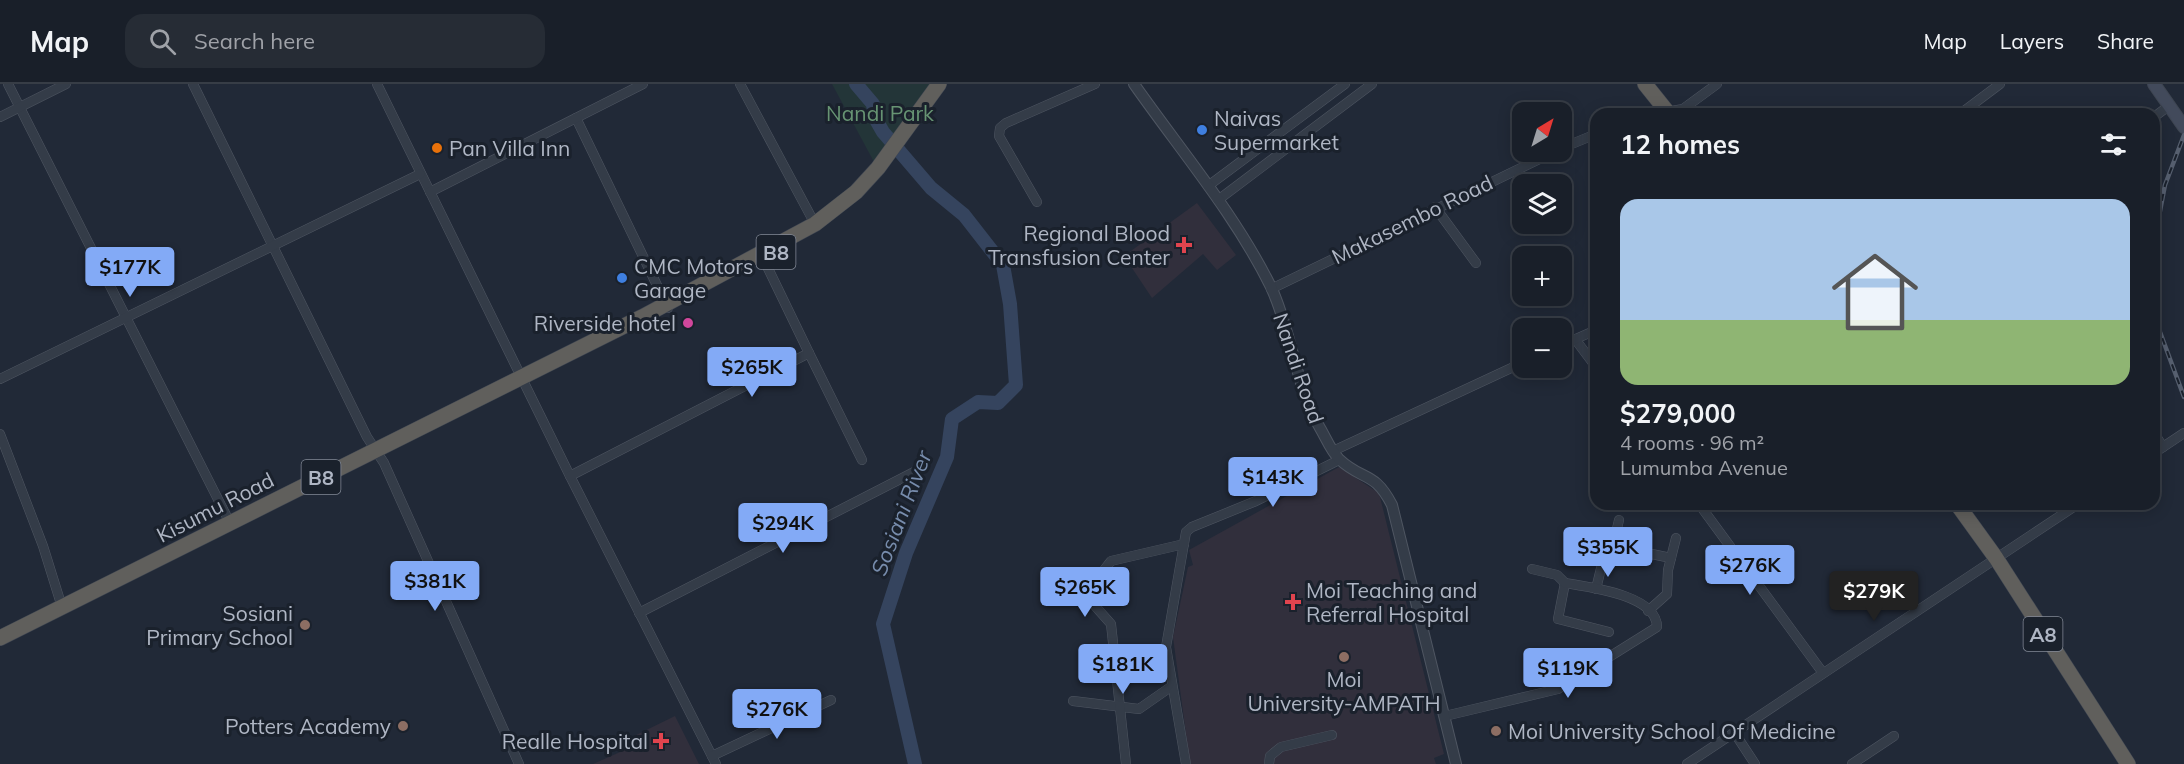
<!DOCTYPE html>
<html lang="en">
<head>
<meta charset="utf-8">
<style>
	:root { --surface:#191f29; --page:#262c35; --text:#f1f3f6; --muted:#9fa2a8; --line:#373d46; --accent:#83aaf6 }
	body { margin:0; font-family:Mulish,sans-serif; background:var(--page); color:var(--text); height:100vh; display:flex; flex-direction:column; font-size:22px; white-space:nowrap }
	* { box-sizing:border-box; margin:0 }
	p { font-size:20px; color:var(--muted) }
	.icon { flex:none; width:33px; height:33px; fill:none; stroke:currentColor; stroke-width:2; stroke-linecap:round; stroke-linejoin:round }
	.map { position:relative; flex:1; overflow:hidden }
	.details { position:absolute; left:1590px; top:24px; width:570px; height:402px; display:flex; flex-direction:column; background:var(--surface); border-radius:18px; box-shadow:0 3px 15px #0003,0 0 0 2px var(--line) }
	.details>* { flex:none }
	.needle { width:39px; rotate:38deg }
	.fabs { position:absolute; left:1512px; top:18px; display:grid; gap:12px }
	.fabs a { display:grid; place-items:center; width:60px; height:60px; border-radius:12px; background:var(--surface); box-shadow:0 3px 15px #0003,0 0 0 2px var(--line); font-size:30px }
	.price { position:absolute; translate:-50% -51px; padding:0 14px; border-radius:6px; background:var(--accent); color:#111; font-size:20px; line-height:39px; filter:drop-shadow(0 2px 3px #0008) }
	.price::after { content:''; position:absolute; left:50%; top:36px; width:18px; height:14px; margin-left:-9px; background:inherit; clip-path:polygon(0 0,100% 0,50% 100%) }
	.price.current { background:#222; color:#fff }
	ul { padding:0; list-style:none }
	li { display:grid; align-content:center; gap:12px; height:318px; padding:0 30px }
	li span { display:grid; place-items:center; height:186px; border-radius:18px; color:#555 }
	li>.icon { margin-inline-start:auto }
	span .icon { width:108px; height:108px; fill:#fffc; stroke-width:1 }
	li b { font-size:26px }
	h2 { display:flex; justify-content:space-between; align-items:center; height:72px; padding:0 30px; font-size:26px }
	header { display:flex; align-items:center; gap:36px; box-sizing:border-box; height:84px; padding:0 30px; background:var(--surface); border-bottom:2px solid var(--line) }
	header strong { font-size:28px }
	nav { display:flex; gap:33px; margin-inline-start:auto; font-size:21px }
	.search { width:420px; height:54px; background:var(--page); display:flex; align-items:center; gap:15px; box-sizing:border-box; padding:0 21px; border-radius:18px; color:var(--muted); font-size:22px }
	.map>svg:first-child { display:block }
	.medical { fill:#312f3c }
	.green { fill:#233538 }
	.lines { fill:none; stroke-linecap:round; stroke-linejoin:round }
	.river { stroke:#35445e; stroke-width:14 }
	.minor-casing { stroke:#4f5662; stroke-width:10 }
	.tertiary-casing { stroke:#4f5662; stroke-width:12 }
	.secondary-casing { stroke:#3e4551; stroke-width:14 }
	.trunk-casing { stroke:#3f4652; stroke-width:16 }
	.minor { stroke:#343c48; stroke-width:9 }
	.tertiary { stroke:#343c48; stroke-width:10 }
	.secondary { stroke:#424a5b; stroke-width:12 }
	.trunk { stroke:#605f5c; stroke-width:15 }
	.rail-casing { stroke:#565f6f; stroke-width:4.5 }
	.rail { stroke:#1a212c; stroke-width:2; stroke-dasharray:7; stroke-linecap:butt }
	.shop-dot { fill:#3f7fe0; stroke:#1a212c; stroke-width:2 }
	.food-dot { fill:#e8710a; stroke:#1a212c; stroke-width:2 }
	.health-dot { fill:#e0444e; stroke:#1a212c; stroke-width:2 }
	.hotel-dot { fill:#d1479c; stroke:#1a212c; stroke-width:2 }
	.education-dot { fill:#8d6e63; stroke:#1a212c; stroke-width:2 }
	.labels { text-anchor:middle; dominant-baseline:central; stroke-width:6; stroke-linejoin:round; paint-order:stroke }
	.shield { fill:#1a212c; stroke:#828996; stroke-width:1.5 }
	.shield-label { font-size:20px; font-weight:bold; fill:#afb6c4 }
	.park-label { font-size:21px; fill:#679473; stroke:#1a212c }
	.poi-label { font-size:21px; fill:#afb6c4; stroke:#1a212c; text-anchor:start }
	.street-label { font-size:21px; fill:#afb6c4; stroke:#1a212c }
	.water-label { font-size:22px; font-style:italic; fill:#778cac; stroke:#1a212c }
</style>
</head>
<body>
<header>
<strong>Map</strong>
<div class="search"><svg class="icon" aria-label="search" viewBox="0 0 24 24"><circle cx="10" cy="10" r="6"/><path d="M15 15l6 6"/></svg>Search here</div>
<nav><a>Map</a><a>Layers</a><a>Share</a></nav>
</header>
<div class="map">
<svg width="2184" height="680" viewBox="0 0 2184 680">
	<rect width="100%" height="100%" fill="#212937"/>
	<g class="medical">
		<path d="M1197,119L1236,171L1217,186L1203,170L1152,214L1124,172Z"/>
		<path d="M1339,383L1379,409L1444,670L1434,674L1436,680H1190L1173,553L1188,483L1193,481L1189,466Z"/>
		<path d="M675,632L699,680H593L636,661L632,653Z"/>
	</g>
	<path class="green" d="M832,0H938L874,78Z"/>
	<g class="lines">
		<path class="river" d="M856,0L873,20L875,34L883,48L931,104L964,131L1003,181L1010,220L1016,301L998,319L978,318L952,335L947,373L906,469L883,540L915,680"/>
		<g class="minor-casing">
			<g id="minor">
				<path d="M8,0L230,439"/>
				<path d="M193,0L367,353L384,379L519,680"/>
				<path d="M377,0L570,392L716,680"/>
				<path d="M740,0L815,140"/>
				<path d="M1665,28L1683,25L1717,0"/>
				<path d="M1960,30L2000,0"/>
				<path d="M0,33L66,0"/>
				<path d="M2154,33L2170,21"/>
				<path d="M576,34L668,224"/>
				<path d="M1562,64L1596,50"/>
				<path d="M1208,102L1345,0"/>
				<path d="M430,108L643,0"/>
				<path d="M1218,116L1372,0"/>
				<path d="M1037,118L999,52L1000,44L1006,39L1095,0"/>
				<path d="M1435,123L1476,179"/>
				<path d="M1271,205L1554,68"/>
				<path d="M1575,255L1596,283"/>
				<path d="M1562,261L1596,246"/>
				<path d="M809,269L862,376"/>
				<path d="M0,295L420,90"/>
				<path d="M2154,349L2163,363"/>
				<path d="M0,350L43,462L62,523"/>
				<path d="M1333,367L1522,279"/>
				<path d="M2154,369L2184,349"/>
				<path d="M570,392L809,269L763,174"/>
				<path d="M1699,420L1823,589"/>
				<path d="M1613,462L1619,436"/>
				<path d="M1565,499L1558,535L1609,548"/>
				<path d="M1596,505L1604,472L1613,462L1671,474"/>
				<path d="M1648,527L1667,510L1668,486L1676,454"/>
				<path d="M639,529L914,388"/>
				<path d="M1073,617L1139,625L1172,602"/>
				<path d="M1445,632L1558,605L1657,543C1657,511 1589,503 1565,499L1557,491L1532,485"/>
				<path d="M1734,648L1755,680"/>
				<path d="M712,672L831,616"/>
				<path d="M1126,680L1111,540L1095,522L1104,486L1111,477L1184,460"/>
				<path d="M1186,680L1166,563L1186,448L1192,443L1256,417L1339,376"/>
				<path d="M1269,680L1270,672L1281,663L1332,651"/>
				<path d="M1687,680L2078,420"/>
				<path d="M1852,680L1894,652"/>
			</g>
		</g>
		<g class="tertiary-casing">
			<path id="tertiary" d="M1134,0C1181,67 1235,130 1271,203C1292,248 1295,301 1320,344C1326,354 1331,367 1339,375C1362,397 1374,386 1392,421L1456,680"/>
		</g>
		<g class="secondary-casing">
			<path id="secondary" d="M2154,0L2184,43"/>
		</g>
		<g class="trunk-casing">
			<g id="trunk">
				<path d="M1645,0L1669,30"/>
				<path d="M1957,420L1996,474L2128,680"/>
				<path d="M0,554L642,233L815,140L856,108L878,84L939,0"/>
			</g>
		</g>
		<use href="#minor" class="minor"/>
		<use href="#tertiary" class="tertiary"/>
		<use href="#secondary" class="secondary"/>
		<use href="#trunk" class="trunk"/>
		<g class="rail-casing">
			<g id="rail">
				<path d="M2154,158L2165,101L2184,51"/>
				<path d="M2154,213L2160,248L2184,313"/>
			</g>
		</g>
		<use href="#rail" class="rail"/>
	</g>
	<g class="shop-dot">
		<circle cx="1202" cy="46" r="6"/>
		<circle cx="622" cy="194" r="6"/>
	</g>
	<circle class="food-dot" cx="437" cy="64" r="6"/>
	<g class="health-dot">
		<path d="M1181 152h6v6h6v6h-6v6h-6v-6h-6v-6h6z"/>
		<path d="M1290 509h6v6h6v6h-6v6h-6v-6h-6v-6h6z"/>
		<path d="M658 648h6v6h6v6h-6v6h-6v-6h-6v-6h6z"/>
	</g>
	<circle class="hotel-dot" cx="688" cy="239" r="6"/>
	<g class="education-dot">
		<circle cx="305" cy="541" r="6"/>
		<circle cx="1344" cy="573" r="6"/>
		<circle cx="403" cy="642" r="6"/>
		<circle cx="1496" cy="647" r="6"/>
	</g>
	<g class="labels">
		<g class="shield">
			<rect x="756.5" y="151" width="39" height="34" rx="4.5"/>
			<rect x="301.5" y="376" width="39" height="34" rx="4.5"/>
			<rect x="2023.5" y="533" width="39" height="34" rx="4.5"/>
		</g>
		<g class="shield-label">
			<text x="776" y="168">B8</text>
			<text x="321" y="393">B8</text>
			<text x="2043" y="550">A8</text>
		</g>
		<g class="park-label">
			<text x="880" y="29">Nandi Park</text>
		</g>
		<g class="poi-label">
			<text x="1214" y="34">Naivas<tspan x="1214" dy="24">Supermarket</tspan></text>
			<text x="449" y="64">Pan Villa Inn</text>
			<text x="1170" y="149" text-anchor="end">Regional Blood<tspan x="1170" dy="24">Transfusion Center</tspan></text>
			<text x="634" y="182">CMC Motors<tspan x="634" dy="24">Garage</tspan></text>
			<text x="676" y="239" text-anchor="end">Riverside hotel</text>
			<text x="1306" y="506">Moi Teaching and<tspan x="1306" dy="24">Referral Hospital</tspan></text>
			<text x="293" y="529" text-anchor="end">Sosiani<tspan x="293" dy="24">Primary School</tspan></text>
			<text x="1344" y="595" text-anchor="middle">Moi<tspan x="1344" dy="24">University-AMPATH</tspan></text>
			<text x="391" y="642" text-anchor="end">Potters Academy</text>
			<text x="1508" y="647">Moi University School Of Medicine</text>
			<text x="648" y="657" text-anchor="end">Realle Hospital</text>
		</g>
		<g class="street-label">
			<text transform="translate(1412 135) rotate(-26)">Makasembo Road</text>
			<text transform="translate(1299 284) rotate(71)">Nandi Road</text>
			<text transform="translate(215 423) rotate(-27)">Kisumu Road</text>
		</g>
		<g class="water-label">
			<text transform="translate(901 429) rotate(-69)">Sosiani River</text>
		</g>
	</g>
</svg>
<div class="fabs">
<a><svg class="needle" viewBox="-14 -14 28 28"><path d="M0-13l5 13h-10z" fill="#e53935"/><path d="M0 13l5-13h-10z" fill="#9fa2a8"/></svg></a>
<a><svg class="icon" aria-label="layers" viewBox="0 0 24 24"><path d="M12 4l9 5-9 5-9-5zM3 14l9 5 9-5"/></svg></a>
<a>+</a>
<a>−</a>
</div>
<b class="price" style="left:130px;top:214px">$177K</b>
<b class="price" style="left:752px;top:314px">$265K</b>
<b class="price" style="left:1273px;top:424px">$143K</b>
<b class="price" style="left:783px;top:470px">$294K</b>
<b class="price" style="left:1608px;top:494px">$355K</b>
<b class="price" style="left:1750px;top:512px">$276K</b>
<b class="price" style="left:435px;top:528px">$381K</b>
<b class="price" style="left:1085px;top:534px">$265K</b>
<b class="price current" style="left:1874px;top:538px">$279K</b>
<b class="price" style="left:1123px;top:611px">$181K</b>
<b class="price" style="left:1568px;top:615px">$119K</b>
<b class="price" style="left:777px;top:656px">$276K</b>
<section class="details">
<h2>12 homes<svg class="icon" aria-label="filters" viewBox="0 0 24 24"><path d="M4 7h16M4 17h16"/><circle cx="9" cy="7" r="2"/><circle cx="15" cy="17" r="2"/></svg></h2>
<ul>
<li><span style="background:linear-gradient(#a9c7e8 65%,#8fb573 0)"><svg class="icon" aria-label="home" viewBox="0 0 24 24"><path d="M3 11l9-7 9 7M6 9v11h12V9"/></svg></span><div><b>$279,000</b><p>4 rooms · 96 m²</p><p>Lumumba Avenue</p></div></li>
</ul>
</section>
</div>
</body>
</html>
